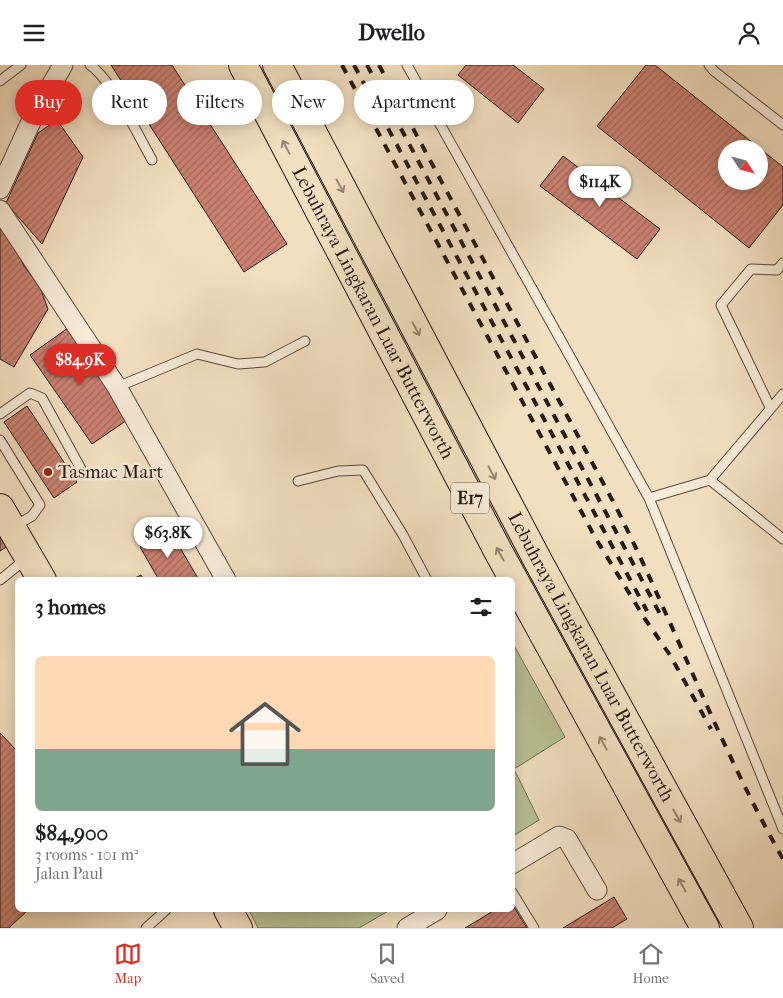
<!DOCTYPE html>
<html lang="en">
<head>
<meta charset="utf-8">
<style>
	:root { --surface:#fff; --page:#f6f6f6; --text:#202124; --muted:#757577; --line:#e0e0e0; --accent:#d93025 }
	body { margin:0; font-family:"IM FELL French Canon",serif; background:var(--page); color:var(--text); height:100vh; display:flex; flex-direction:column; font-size:19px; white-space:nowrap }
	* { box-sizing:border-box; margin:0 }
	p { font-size:16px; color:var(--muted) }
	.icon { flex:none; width:28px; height:28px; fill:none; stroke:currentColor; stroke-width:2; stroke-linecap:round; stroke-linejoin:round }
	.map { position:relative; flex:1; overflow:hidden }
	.side { position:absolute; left:15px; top:512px; width:500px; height:335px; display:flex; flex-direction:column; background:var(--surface); border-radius:8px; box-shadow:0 2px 12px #0003 }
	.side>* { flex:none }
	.guide { position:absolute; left:15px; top:15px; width:500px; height:45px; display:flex; gap:10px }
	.needle { width:32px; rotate:126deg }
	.fabs { position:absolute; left:718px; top:75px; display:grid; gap:10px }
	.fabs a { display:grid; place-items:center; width:50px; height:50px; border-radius:50%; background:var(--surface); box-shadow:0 2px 12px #0003; font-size:25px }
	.price { position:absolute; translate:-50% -42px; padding:0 11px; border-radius:18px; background:#fff; color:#222; font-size:16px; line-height:32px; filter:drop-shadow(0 1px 2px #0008) }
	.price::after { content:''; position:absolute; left:50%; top:30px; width:15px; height:11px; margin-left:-8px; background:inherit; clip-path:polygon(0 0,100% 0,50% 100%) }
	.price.current { background:var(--accent); color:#fff }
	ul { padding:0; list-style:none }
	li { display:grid; align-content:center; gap:10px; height:265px; padding:0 20px }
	li span { display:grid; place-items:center; height:155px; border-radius:8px; color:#555 }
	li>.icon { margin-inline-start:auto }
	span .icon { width:90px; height:90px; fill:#fffc; stroke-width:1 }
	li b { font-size:21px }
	h2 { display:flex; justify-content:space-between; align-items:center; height:60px; padding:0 20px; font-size:21px }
	.tag { padding:0 18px; border-radius:22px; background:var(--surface); box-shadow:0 2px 12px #0003; font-size:18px; line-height:45px }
	.tag.current { background:var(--accent); color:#fff }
	header { display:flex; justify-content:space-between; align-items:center; height:65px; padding:0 20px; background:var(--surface); font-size:22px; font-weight:700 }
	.tabs { display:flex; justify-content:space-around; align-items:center; height:70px; border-top:1px solid var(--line); background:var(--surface); font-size:14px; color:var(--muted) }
	.tabs a { display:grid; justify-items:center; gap:2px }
	.tabs .current { color:var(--accent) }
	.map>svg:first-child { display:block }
	.grass { fill:#b8c295; stroke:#706e54 }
	.building { fill:url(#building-hatch); stroke:#271913; fill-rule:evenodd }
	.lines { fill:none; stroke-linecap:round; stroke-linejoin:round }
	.service-casing { stroke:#5a4a3e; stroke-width:11 }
	.minor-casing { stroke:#5a4a3e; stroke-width:21 }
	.primary-casing { stroke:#271913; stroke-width:30 }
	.motorway-casing { stroke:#271913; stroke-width:30 }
	.service { stroke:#f7ead6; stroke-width:9 }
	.minor { stroke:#f7ead6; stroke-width:19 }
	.primary { stroke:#f2dfc0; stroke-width:28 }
	.motorway { stroke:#f2dfc0; stroke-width:28 }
	.rail { stroke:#271913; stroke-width:4; stroke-dasharray:9 9; stroke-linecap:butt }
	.oneway { stroke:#978672 }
	.poi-dot { fill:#8f2418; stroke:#f7ead6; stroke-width:2 }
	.labels { text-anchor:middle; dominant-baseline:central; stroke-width:5; stroke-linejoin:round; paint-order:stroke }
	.shield { fill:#f7ead6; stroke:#65584e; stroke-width:1 }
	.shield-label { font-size:18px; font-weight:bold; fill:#271913 }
	.street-label { font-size:19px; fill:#271913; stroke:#f7ead6 }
	.poi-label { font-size:19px; fill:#271913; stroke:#f7ead6; text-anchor:start }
</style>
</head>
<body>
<header><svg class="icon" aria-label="menu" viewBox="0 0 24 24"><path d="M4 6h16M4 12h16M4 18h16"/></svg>Dwello<svg class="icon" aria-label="person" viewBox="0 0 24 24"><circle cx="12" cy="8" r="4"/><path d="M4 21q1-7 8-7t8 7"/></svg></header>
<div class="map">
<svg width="783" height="863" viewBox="0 0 783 863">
	<defs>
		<pattern id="building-hatch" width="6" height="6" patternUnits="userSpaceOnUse" patternTransform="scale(1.25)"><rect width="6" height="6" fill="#cb8172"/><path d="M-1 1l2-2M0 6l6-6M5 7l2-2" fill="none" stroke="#a5695c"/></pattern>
	</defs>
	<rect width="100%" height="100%" fill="#f2dfc0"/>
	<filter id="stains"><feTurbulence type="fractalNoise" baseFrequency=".004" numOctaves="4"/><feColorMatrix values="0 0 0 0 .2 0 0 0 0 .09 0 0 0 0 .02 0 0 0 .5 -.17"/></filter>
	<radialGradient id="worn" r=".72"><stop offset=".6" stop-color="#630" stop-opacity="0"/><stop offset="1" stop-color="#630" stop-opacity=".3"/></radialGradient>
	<g class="grass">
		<path d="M512,577L565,672L514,704L539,755L513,771Z"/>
		<path d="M249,845H390L359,863H258Z"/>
	</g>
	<g class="building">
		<path d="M111,0H172L287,179L244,207Z"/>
		<path d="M466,0H513L544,24L518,58L458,10Z"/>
		<path d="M646,0H655L783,102V140L749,183L597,61ZM726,84H759V116H726Z"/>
		<path d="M57,55L83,92L42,179L6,138L38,68Z"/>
		<path d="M563,91L660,164L637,194L540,121Z"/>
		<path d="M0,151L24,201L40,222L48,244L14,302L0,294Z"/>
		<path d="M68,263L130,353L92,379L30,290Z"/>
		<path d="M27,341L77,417L54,433L4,357Z"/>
		<path d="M0,455L14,477L0,486Z"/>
		<path d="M169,464L199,515H159L140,482Z"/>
		<path d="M141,510L144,515H131Z"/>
		<path d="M0,668L18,687V845H28L9,863H0Z"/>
		<path d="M614,832L627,854L612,863H563Z"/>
		<path d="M512,839L527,863H465L495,845H512Z"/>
	</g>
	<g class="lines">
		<g class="service-casing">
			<g id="service">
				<path d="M90,0C112,15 138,70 152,95"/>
				<path d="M407,0L649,433L710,415L783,329"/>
				<path d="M709,0L714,6L783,60"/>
				<path d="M0,16L21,0"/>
				<path d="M117,322L197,289L238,299L265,297L305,276"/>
				<path d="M770,342L721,240L751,204L777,205L783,198"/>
				<path d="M0,349L30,328L42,333L81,404"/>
				<path d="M0,375L40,440L32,451L15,461"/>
				<path d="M710,415L783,474"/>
				<path d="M298,416L338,406L363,405L403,470L427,515"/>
				<path d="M649,433L783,764"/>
				<path d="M0,515L27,493"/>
				<path d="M512,827L534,863"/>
				<path d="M146,863L166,845"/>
			</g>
		</g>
		<g class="minor-casing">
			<g id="minor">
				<path d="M0,124L35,48L63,0"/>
				<path d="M0,145L117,322L226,515"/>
				<path d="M512,799L559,771L567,774L597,825"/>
				<path d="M407,863L437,845"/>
			</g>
		</g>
		<g class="primary-casing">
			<g id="primary">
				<path d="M0,443L42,515"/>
				<path d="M228,845L238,863"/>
			</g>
		</g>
		<g class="motorway-casing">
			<g id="motorway">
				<path id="s1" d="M243,0L498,486L705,863"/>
				<path id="s2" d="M277,0L538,496L739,863"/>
			</g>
		</g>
		<use href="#service" class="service"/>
		<use href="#minor" class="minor"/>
		<use href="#primary" class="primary"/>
		<use href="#motorway" class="motorway"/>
		<g class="rail">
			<path d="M342,0L596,474L645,554L670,590L711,664"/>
			<path d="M354,0L647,546"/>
			<path d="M367,0L660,549"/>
			<path d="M379,0L616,442C674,558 719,681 783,794"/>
		</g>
	</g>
	<defs><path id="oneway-shaft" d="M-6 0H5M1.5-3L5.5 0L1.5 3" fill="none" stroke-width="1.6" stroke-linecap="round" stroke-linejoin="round" transform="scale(1.25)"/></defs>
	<g class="oneway">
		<use href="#oneway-shaft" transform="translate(286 82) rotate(-118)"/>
		<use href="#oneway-shaft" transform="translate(340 121) rotate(62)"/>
		<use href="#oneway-shaft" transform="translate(416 264) rotate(62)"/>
		<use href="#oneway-shaft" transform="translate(492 408) rotate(62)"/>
		<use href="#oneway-shaft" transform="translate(500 489) rotate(-119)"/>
		<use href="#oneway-shaft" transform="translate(603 678) rotate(-119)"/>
		<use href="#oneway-shaft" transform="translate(677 751) rotate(61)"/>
		<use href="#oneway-shaft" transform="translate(682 820) rotate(-119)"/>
	</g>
	<circle class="poi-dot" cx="48" cy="407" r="5"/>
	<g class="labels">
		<rect class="shield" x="451" y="417.5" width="38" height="31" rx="4"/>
		<g class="shield-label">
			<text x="470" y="433">E17</text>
		</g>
		<g class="street-label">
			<text stroke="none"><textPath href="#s1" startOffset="280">Lebuhraya Lingkaran Luar Butterworth</textPath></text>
			<text stroke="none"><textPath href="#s2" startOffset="670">Lebuhraya Lingkaran Luar Butterworth</textPath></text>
		</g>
		<g class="poi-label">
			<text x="58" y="407">Tasmac Mart</text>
		</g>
	</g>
	<rect width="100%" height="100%" filter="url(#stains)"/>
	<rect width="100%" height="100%" fill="url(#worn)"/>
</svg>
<div class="fabs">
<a><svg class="needle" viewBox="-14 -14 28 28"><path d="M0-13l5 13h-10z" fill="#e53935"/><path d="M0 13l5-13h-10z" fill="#757577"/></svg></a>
</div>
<b class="price" style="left:600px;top:143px">$114K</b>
<b class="price current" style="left:80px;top:321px">$84.9K</b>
<b class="price" style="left:168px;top:494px">$63.8K</b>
<div class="guide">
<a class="tag current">Buy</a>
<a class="tag">Rent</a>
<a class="tag">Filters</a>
<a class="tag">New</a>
<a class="tag">Apartment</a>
</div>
<section class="side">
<h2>3 homes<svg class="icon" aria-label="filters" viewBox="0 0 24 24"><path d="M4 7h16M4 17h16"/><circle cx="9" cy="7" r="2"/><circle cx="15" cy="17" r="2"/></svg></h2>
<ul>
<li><span style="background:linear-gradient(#ffd9b3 60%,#7fa58c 0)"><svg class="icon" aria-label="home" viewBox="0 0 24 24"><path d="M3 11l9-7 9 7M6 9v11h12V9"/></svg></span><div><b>$84,900</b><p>3 rooms · 101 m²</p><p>Jalan Paul</p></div></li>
</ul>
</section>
</div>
<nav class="tabs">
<a class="current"><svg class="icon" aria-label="map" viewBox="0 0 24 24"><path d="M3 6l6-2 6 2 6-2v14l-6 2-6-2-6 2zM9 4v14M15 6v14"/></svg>Map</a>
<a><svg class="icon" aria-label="saved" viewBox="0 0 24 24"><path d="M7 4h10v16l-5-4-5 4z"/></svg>Saved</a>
<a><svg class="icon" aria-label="home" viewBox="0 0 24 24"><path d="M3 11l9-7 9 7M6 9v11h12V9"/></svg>Home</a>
</nav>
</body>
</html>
